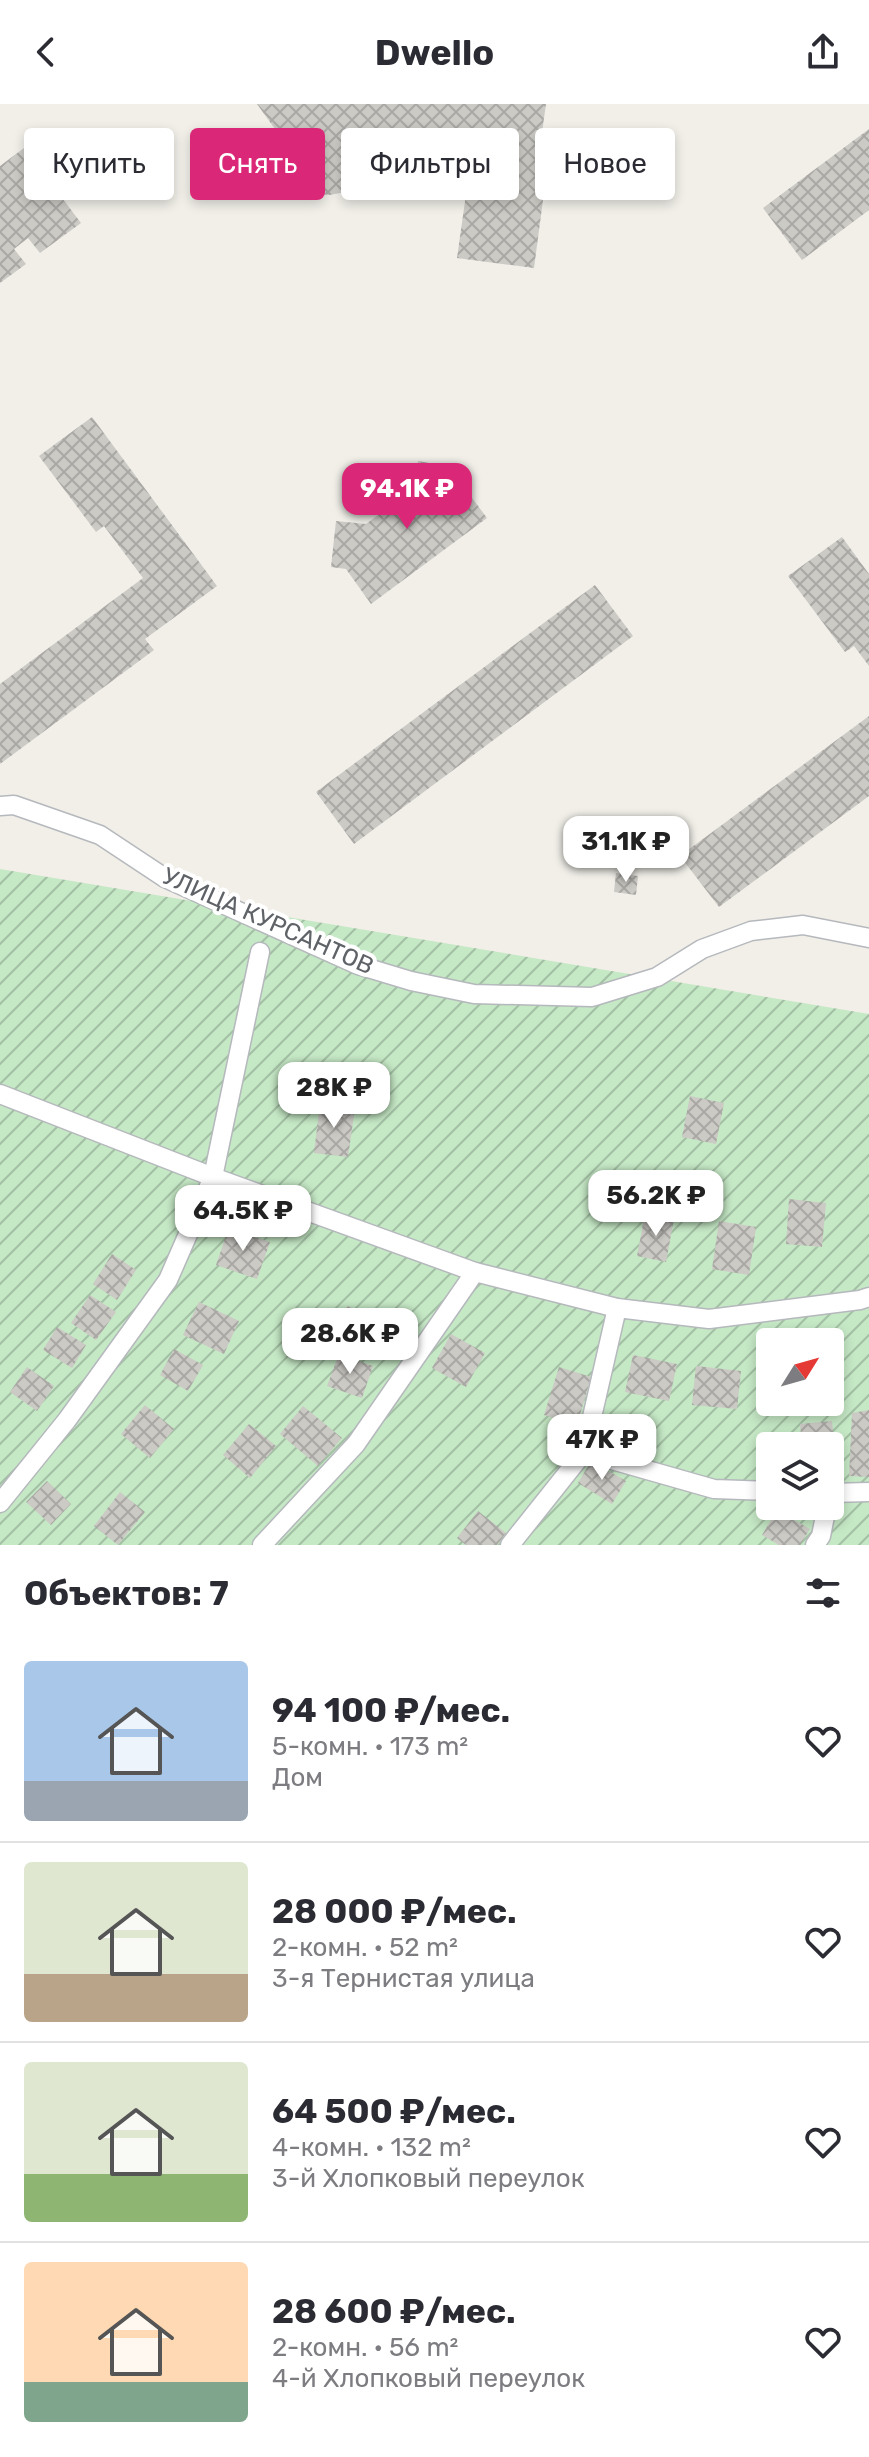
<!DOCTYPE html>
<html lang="ru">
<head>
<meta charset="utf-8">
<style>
	:root { --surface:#fff; --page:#f7f7f7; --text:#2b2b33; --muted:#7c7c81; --line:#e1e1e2; --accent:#db2777 }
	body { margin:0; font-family:Rubik,sans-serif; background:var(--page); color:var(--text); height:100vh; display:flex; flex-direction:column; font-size:30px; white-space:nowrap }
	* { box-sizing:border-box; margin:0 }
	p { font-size:26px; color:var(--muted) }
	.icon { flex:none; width:44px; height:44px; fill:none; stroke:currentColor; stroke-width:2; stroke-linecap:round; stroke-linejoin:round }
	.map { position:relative; height:1441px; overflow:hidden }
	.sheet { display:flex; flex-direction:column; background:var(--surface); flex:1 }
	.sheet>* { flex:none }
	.banner { position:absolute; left:24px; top:24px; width:822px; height:72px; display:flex; gap:16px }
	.needle { width:52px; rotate:53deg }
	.buttons { position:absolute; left:756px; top:1224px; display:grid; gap:16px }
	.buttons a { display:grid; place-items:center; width:88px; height:88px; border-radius:8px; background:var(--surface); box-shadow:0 4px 12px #0003; font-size:40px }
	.price { position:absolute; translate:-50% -68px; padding:0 18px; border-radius:16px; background:#fff; color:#222; font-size:26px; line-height:52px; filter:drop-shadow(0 2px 4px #0008) }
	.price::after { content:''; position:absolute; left:50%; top:48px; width:24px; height:18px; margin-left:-12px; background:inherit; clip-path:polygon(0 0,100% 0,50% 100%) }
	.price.selected { background:var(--accent); color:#fff }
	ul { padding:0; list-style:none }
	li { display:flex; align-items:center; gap:24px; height:200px; padding:0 24px }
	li+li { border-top:2px solid var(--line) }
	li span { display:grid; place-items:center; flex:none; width:224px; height:160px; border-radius:8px; color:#555 }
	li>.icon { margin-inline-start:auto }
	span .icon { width:96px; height:96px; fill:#fffc; stroke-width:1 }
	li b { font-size:34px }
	h2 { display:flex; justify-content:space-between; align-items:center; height:96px; padding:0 24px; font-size:34px }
	.tag { padding:0 28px; border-radius:8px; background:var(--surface); box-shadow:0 4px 12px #0003; font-size:28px; line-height:72px }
	.tag.selected { background:var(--accent); color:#fff }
	header { display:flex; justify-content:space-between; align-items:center; height:104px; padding:0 24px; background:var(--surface); font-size:36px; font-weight:700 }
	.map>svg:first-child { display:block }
	.garden { fill:url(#garden-furrows); fill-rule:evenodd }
	.building { fill:url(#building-cross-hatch) }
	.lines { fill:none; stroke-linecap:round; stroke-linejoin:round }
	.minor-casing { stroke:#b5b8bc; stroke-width:21 }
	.minor { stroke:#fff; stroke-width:18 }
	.labels { text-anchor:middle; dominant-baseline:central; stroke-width:8; stroke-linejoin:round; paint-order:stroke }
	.street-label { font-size:24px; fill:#5f6368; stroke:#fff }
</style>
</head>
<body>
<header><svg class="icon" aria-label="back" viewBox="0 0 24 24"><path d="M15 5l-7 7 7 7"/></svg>Dwello<svg class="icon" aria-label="share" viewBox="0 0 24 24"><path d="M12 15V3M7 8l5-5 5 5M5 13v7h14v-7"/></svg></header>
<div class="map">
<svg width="869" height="1441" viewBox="0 0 869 1441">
	<defs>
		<pattern id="garden-furrows" width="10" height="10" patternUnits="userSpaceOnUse" patternTransform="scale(2)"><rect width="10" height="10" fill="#c5e8c5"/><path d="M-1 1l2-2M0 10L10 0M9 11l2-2" fill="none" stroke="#a3c0a4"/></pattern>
		<pattern id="building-cross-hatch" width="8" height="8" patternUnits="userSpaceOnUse" patternTransform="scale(2)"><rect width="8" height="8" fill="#cccac5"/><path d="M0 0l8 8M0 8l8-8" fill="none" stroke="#a9a8a4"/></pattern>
	</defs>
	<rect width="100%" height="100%" fill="#f1efe8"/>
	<path class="garden" d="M0,765L869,910V1441H0ZM770,1238H830V1298H770ZM770,1342H830V1402H770Z"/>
	<g class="building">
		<path d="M257,0H546L539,50L549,51L534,164L457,154L470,62L461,50L373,38L369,72L362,80L346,88L329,91L314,89L313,95H309L293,81L289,73L282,62L285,39Z"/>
		<path d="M869,25V106L802,156L763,104Z"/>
		<path d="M24,44L81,119L40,149L28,134L14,145L26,160L0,179V62Z"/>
		<path d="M92,313L217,482L145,535L154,546L0,660V580L143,474L104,422L96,428L39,352Z"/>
		<path d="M418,357L464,365L461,379L487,414L371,500L346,465L331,463L336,417L366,420L414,385Z"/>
		<path d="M842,433L869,470V562L854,542L845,548L788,472Z"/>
		<path d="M595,481L633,532L354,740L316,688Z"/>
		<path d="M869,612V692L719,803L680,752Z"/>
		<path d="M616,769L638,772L636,791L614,788Z"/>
		<path d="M690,992L724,999L716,1040L682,1033Z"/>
		<path d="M320,999L355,1004L348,1053L314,1049Z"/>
		<path d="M789,1095L826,1099L822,1143L786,1140Z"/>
		<path d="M645,1109L674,1115L666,1158L637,1152Z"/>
		<path d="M719,1117L756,1123L749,1171L712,1165Z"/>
		<path d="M229,1123L270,1138L257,1175L216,1161Z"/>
		<path d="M112,1150L136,1166L117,1196L93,1180Z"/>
		<path d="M90,1191L116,1208L96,1236L71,1219Z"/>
		<path d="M199,1198L239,1217L224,1250L183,1231Z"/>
		<path d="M347,1202L386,1215L373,1254L333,1241Z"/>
		<path d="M57,1223L86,1241L72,1264L43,1246Z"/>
		<path d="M451,1230L485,1249L466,1283L432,1264Z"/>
		<path d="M174,1245L203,1261L188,1287L160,1271Z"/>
		<path d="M339,1250L373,1262L362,1294L327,1282Z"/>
		<path d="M633,1251L677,1260L669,1297L625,1288Z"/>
		<path d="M696,1262L741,1267L737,1305L692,1301Z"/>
		<path d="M27,1263L54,1282L37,1307L10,1288Z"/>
		<path d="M559,1263L591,1273L577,1321L544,1311Z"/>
		<path d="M145,1301L174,1325L150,1354L121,1330Z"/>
		<path d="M303,1302L342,1334L318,1362L280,1330Z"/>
		<path d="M869,1306V1373L849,1372L852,1309Z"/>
		<path d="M832,1317L837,1367L830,1368V1342H802L800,1320Z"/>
		<path d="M249,1320L276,1342L250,1374L223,1351Z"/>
		<path d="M591,1357L626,1377L612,1400L578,1379Z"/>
		<path d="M47,1377L71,1400L51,1421L26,1398Z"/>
		<path d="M120,1388L145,1408L118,1441L94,1422Z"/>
		<path d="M777,1406L810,1425L800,1441H779L762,1431Z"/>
		<path d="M478,1407L506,1429L497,1441H466L457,1434Z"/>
	</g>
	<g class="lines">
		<g class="minor-casing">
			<g id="minor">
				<path d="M0,702L14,701L100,731L165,774L358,861L411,877L474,890L592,893L657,873L702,845L751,827L803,821L869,834"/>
				<path d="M0,990L213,1073L475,1168L617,1204L709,1215L860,1196L869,1193"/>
				<path d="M584,1348L714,1385L770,1387"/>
				<path d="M830,1389L869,1388"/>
				<path d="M0,1399L67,1316L168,1176L213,1073L260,848"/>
				<path d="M262,1441L356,1340L475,1168"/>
				<path d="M510,1441L584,1348L617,1204"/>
				<path d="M815,1441L821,1432L827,1402"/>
			</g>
		</g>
		<use href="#minor" class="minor"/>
	</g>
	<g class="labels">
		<g class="street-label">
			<text transform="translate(268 817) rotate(24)">УЛИЦА КУРСАНТОВ</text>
		</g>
	</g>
</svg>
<div class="buttons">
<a><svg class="needle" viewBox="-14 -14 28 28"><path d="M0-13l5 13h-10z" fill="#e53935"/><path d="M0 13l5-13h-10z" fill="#7c7c81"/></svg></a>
<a><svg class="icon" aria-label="layers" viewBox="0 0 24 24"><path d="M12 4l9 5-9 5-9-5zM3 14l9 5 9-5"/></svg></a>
</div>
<b class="price selected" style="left:407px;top:427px">94.1K ₽</b>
<b class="price" style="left:626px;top:780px">31.1K ₽</b>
<b class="price" style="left:334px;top:1026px">28K ₽</b>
<b class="price" style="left:656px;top:1134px">56.2K ₽</b>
<b class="price" style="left:243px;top:1149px">64.5K ₽</b>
<b class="price" style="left:350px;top:1272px">28.6K ₽</b>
<b class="price" style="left:602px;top:1378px">47K ₽</b>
<div class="banner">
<a class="tag">Купить</a>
<a class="tag selected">Снять</a>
<a class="tag">Фильтры</a>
<a class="tag">Новое</a>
</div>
</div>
<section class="sheet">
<h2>Объектов: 7<svg class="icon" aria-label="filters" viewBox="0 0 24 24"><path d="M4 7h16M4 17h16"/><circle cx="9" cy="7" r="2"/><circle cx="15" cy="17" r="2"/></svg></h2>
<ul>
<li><span style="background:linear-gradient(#a9c7e8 75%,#9aa5b1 0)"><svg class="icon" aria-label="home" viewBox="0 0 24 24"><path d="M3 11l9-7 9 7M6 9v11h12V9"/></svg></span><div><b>94 100 ₽/мес.</b><p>5-комн. · 173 m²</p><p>Дом</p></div><svg class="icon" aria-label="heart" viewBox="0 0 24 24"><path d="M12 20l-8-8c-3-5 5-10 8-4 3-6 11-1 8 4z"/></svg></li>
<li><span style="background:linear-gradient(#dfe7d0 70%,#b9a48a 0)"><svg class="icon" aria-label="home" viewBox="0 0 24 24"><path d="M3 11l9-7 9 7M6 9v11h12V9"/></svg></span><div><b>28 000 ₽/мес.</b><p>2-комн. · 52 m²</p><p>3-я Тернистая улица</p></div><svg class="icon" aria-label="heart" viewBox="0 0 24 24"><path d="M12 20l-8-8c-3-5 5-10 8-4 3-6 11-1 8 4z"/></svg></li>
<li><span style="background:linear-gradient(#dfe7d0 70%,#8fb573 0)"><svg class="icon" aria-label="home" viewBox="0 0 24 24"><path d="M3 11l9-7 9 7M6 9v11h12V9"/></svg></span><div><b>64 500 ₽/мес.</b><p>4-комн. · 132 m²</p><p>3-й Хлопковый переулок</p></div><svg class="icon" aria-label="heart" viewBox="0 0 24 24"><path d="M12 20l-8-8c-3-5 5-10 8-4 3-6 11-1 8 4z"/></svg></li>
<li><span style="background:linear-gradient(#ffd9b3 75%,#7fa58c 0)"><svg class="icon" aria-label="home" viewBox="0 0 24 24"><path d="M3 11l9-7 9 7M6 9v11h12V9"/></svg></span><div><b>28 600 ₽/мес.</b><p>2-комн. · 56 m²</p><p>4-й Хлопковый переулок</p></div><svg class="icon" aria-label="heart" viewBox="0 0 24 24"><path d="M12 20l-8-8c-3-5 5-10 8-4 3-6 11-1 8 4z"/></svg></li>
</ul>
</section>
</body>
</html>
